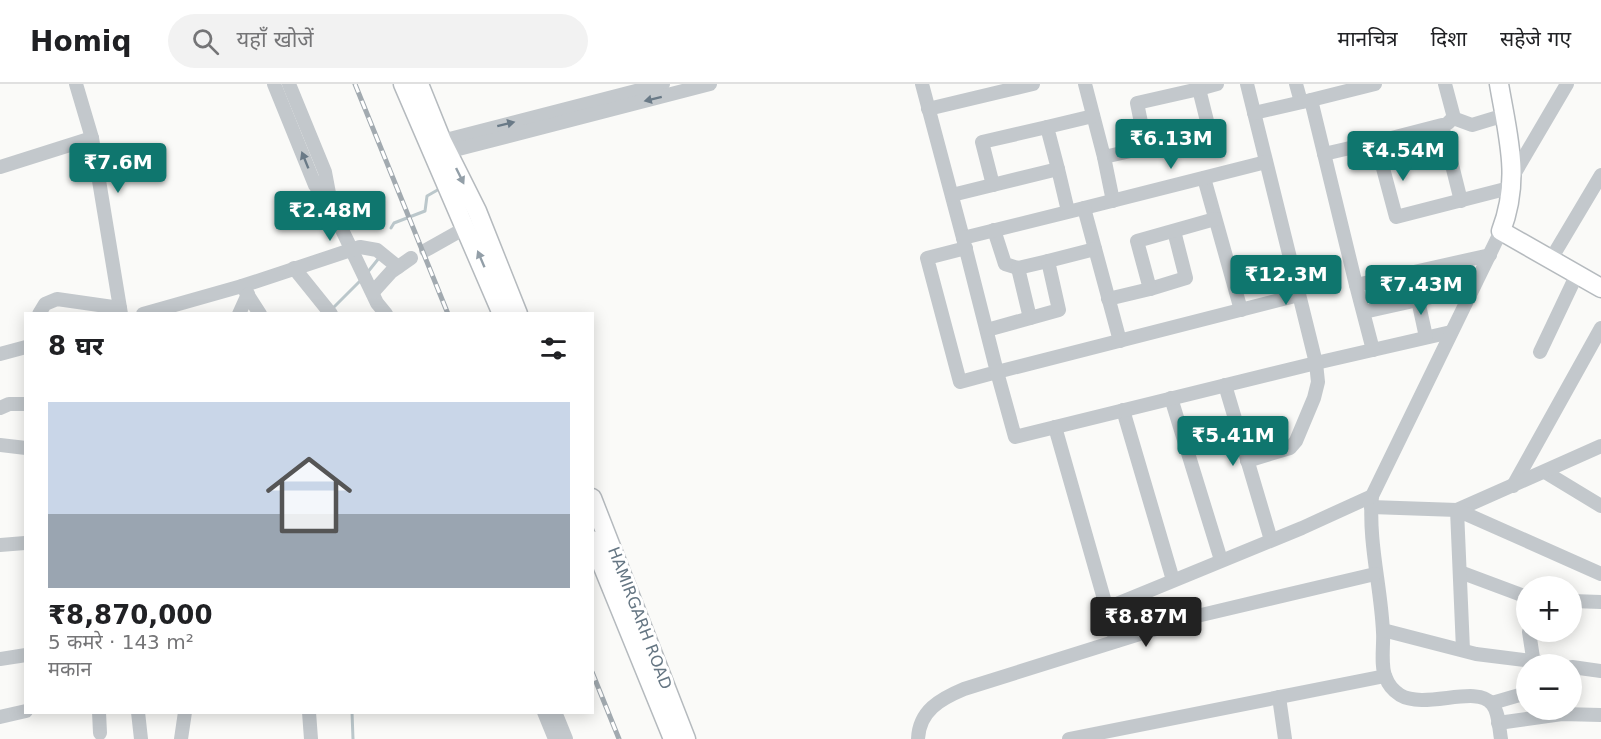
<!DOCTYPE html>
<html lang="hi">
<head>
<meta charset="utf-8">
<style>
	:root { --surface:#fff; --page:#f2f2f2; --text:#202124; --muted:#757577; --line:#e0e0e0; --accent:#0f766e }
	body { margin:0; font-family:"DejaVu Sans","Noto Sans Devanagari",sans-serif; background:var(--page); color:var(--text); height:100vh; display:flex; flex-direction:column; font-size:22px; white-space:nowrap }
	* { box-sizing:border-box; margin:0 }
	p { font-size:20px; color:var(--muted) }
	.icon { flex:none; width:33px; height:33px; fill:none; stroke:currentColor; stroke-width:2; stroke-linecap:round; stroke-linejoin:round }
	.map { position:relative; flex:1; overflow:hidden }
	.details { position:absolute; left:24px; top:228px; width:570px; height:402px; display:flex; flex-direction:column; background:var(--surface); border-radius:0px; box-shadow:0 3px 15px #0003 }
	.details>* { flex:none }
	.fabs { position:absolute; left:1516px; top:492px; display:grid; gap:12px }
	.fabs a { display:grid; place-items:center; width:66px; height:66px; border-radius:50%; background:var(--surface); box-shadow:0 3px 15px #0003; font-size:30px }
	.price { position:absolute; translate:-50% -51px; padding:0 14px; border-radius:6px; background:var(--accent); color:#fff; font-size:20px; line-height:39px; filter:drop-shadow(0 2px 3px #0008) }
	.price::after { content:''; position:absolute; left:50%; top:36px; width:18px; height:14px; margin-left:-9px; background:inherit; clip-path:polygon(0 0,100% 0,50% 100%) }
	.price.selected { background:#222; color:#fff }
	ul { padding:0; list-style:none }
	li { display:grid; align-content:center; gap:12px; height:318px; padding:0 24px }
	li+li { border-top:2px solid var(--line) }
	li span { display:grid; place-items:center; height:186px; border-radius:0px; color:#555 }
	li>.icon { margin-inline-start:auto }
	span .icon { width:108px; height:108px; fill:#fffc; stroke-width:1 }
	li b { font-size:26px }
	h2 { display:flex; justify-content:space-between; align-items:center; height:72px; padding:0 24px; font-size:26px }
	header { display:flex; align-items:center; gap:36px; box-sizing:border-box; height:84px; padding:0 30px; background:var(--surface); border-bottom:2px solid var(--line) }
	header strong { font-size:28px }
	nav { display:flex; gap:33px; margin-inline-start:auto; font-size:21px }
	.search { width:420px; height:54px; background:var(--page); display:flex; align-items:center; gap:15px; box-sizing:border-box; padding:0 21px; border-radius:33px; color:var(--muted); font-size:22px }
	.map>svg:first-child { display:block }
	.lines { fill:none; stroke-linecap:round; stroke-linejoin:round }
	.stream { stroke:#bbc7cb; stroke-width:3 }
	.major-casing { stroke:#b5babe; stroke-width:21 }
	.minor { stroke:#c3c8cc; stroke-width:14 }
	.major { stroke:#fff; stroke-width:18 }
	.rail-casing { stroke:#a2aab0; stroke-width:5 }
	.rail { stroke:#fff; stroke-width:3; stroke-dasharray:9; stroke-linecap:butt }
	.oneway { fill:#6a7a87 }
	.oneway2 { fill:#939fa8 }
	.labels { text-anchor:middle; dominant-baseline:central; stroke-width:6; stroke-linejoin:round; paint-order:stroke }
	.street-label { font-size:16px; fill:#657683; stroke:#fff }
</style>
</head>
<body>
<header>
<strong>Homiq</strong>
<div class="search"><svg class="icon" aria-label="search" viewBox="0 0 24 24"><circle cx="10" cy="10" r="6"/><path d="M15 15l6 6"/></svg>यहाँ खोजें</div>
<nav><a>मानचित्र</a><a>दिशा</a><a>सहेजे गए</a></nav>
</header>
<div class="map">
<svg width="1601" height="655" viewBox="0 0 1601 655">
	<rect width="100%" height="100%" fill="#fafaf8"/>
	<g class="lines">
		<g class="stream">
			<path d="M391,144L394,139L425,127L427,112L441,104"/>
			<path d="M367,189L379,174"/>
			<path d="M332,225L361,196"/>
			<path d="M352,628L353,655"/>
		</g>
		<g class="major-casing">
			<g id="major">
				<path d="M403,0L502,230"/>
				<path d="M419,0L442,57L477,127L518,230"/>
				<path d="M1499,0C1508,53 1521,95 1501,147L1601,204"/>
				<path d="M592,414L686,655"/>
				<path d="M592,456L673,655"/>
			</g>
		</g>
		<g class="minor">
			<path d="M76,0L92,54L121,230"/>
			<path d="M274,0L315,101L333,127L377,219L386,230"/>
			<path d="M289,0L325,88L332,125"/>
			<path d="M922,0L963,154"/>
			<path d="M1085,0L1104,73L1210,49L1199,5L1217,0"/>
			<path d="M1247,0L1316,279L1451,248"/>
			<path d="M1296,0L1301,18"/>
			<path d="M1445,0L1453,30V34L1448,39"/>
			<path d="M1311,16L1375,0"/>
			<path d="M928,25L1033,0"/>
			<path d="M1254,29L1311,16L1356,201L1490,171"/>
			<path d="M1453,34L1472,41L1505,31"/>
			<path d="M1376,58L1442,41L1461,117"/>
			<path d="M434,59L663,0"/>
			<path d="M1146,63L1137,19L1199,5"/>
			<path d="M439,70L710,0"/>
			<path d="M1324,70L1376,58L1396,133L1513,103"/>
			<path d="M1104,73L1113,117"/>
			<path d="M0,83L92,54"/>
			<path d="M1058,85L1068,127"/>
			<path d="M1513,92L1567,0"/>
			<path d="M1204,94L1241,226"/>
			<path d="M993,101L982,58L1047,43"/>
			<path d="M952,111L1058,85L1047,43L1093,32"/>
			<path d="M1084,124L1266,78"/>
			<path d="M994,146L1005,180L1018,184"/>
			<path d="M1501,147L1372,412C1368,458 1381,502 1383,548C1384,561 1380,582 1386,594C1388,600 1394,607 1400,611C1425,626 1477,600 1492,620C1499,628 1499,644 1501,655"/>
			<path d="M966,164L927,174L960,298L997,288L963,154L1084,124L1120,257"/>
			<path d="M426,166L467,143"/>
			<path d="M1551,175L1601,91"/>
			<path d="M294,184L331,230"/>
			<path d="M1356,201L1373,266"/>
			<path d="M242,202L260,230"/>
			<path d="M1150,205L1186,194L1174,147"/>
			<path d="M373,208L391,188L411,174"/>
			<path d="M1108,215L1150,205L1137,157L1215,135"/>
			<path d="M1418,216L1426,253"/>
			<path d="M1364,228L1472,204"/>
			<path d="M39,230L45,220L57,215L120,224"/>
			<path d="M143,230L242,202L360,163L377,166L398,183"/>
			<path d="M239,230L248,210"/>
			<path d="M1030,234L1018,184L1048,177"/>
			<path d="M987,246L1059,226L1048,177L1095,165"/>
			<path d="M1540,268L1577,190"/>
			<path d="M0,270L26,263"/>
			<path d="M1225,301L1271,456"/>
			<path d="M1171,314L1221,476"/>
			<path d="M0,324L9,320H26"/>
			<path d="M1123,326L1173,496"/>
			<path d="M1055,343L1116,557"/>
			<path d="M0,361L26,364"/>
			<path d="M1247,377L1290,364L1296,357L1314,314L1318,298L1316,279L1015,353L997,288L1299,211"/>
			<path d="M1545,388L1601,422"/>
			<path d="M1513,402L1601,244"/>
			<path d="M1371,423L1457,426L1601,362"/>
			<path d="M0,461L25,459"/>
			<path d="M1460,488L1527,513"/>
			<path d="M1572,517L1601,518"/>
			<path d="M1107,524L1302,444L1372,412"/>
			<path d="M1383,546L1476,570L1556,580"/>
			<path d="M1529,548L1534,580"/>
			<path d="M1463,566L1457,426L1601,490"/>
			<path d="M0,575L26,571"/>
			<path d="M1572,583L1601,587"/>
			<path d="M1279,613L1285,655"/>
			<path d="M1492,619L1523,610L1527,602"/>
			<path d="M99,628L100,649"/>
			<path d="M138,628L141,655"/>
			<path d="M309,628L311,655"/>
			<path d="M544,628L555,655"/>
			<path d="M555,628L566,655"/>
			<path d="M0,633L26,627"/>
			<path d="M1498,639L1562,630L1601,631"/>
			<path d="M181,655L185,628"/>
			<path d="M918,655C919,627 940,615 964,605L1197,532L1375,490"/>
			<path d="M1069,655L1385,592"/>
		</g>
		<use href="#major" class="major"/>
		<g class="rail-casing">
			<g id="rail">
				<path d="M355,0L448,230"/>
				<path d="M592,588L619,655"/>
			</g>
		</g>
		<use href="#rail" class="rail"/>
	</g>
	<defs><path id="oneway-solid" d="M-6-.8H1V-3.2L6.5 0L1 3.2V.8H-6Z" transform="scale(1.5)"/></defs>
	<g class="oneway">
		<use href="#oneway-solid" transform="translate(653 15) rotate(166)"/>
		<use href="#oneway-solid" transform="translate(506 40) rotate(-14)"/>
		<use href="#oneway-solid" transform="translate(305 76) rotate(-112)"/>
	</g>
	<g class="oneway2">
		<use href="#oneway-solid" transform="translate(460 92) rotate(64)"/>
		<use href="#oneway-solid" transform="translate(481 175) rotate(-113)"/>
	</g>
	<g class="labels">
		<g class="street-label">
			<text transform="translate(640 534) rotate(69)">HAMIRGARH ROAD</text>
		</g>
	</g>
</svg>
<div class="fabs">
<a>+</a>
<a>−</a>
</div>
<b class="price" style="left:1171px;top:86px">₹6.13M</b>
<b class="price" style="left:1403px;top:98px">₹4.54M</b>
<b class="price" style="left:118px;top:110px">₹7.6M</b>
<b class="price" style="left:330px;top:158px">₹2.48M</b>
<b class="price" style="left:1286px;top:222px">₹12.3M</b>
<b class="price" style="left:1421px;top:232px">₹7.43M</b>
<b class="price" style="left:1233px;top:383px">₹5.41M</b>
<b class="price selected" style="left:1146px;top:564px">₹8.87M</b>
<section class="details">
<h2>8 घर<svg class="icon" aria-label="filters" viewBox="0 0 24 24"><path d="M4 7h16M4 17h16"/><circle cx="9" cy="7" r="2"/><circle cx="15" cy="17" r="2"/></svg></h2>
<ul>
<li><span style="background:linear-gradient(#c9d6e8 60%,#9aa5b1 0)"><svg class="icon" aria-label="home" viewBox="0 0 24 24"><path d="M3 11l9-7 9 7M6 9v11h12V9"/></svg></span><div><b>₹8,870,000</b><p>5 कमरे · 143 m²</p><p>मकान</p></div></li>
</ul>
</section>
</div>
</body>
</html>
